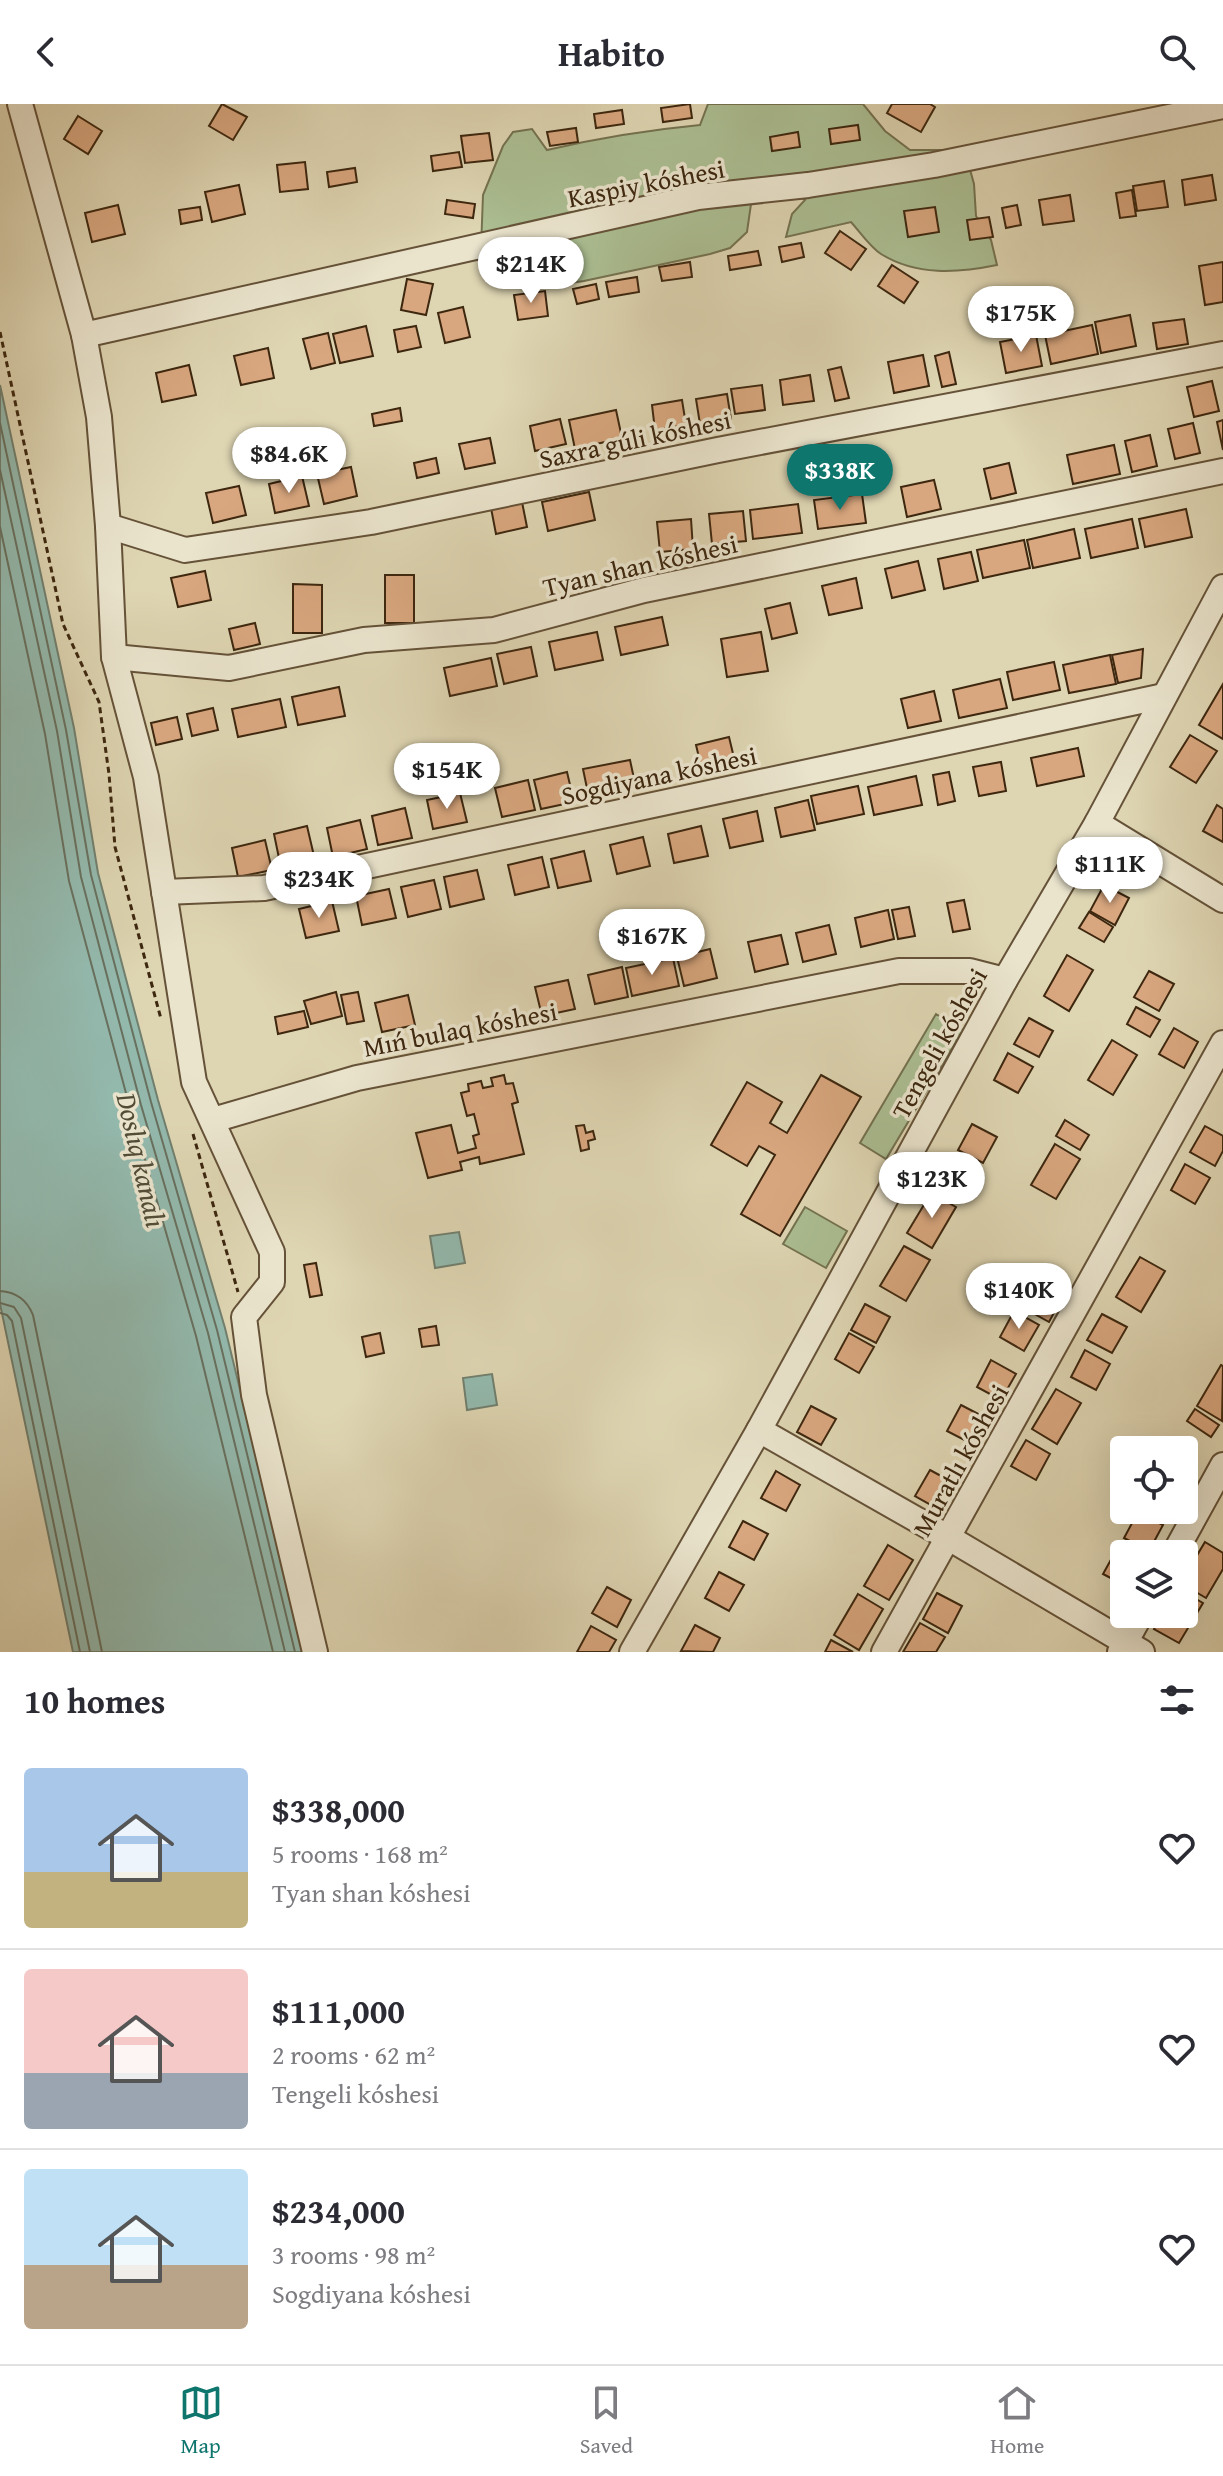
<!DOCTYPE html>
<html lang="en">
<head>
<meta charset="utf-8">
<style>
	:root { --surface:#fff; --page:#f7f7f7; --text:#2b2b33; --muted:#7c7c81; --line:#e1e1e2; --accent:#0f766e }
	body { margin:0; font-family:"Gentium Book Plus",serif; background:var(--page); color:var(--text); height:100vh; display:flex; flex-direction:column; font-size:30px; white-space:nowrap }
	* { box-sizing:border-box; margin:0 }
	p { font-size:26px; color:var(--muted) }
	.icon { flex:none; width:44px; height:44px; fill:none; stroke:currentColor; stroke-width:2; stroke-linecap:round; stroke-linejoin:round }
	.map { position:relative; height:1548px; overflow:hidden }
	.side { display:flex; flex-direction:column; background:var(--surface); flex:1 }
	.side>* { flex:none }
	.controls { position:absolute; left:1110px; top:1332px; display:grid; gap:16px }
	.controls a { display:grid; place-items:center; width:88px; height:88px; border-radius:8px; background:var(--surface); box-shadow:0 8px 32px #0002; font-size:40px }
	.price { position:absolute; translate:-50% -68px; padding:0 18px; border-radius:28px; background:#fff; color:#222; font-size:26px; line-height:52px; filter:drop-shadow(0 2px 4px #0008) }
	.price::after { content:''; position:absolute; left:50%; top:48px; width:24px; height:18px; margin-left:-12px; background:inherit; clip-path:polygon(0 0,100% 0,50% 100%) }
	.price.active { background:var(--accent); color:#fff }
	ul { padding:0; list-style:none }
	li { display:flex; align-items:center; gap:24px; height:200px; padding:0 24px }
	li+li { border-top:2px solid var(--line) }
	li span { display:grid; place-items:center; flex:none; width:224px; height:160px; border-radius:8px; color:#555 }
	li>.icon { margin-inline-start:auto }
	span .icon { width:96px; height:96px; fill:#fffc; stroke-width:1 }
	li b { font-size:34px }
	h2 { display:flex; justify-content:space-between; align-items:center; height:96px; padding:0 24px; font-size:34px }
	header { display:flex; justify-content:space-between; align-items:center; height:104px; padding:0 24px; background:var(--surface); font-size:36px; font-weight:800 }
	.tabs { display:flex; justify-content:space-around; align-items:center; height:112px; border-top:2px solid var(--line); background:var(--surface); font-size:22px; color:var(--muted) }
	.tabs a { display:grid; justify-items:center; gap:4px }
	.tabs .active { color:var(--accent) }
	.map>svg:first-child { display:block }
	.green { fill:#abbe92; stroke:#747250; stroke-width:2 }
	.water { fill:#93b9ad; stroke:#717f6e; stroke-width:2 }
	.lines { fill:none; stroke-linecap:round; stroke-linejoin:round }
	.shore { stroke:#68705e; stroke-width:2 }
	.building { fill:#d9a77f; stroke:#3d270f; stroke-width:2 }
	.minor-casing { stroke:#655238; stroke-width:28 }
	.path { stroke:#3d270f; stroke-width:3; stroke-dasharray:6 4; stroke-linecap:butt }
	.minor { stroke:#eae4cd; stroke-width:24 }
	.labels { text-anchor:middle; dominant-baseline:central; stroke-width:7; stroke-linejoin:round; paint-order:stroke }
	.street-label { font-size:26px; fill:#3d270f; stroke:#eae4cd }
	.water-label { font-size:28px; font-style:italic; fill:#524c36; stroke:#eae4cd }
</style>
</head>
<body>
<header><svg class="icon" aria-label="back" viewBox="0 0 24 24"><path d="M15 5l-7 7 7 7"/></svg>Habito<svg class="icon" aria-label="search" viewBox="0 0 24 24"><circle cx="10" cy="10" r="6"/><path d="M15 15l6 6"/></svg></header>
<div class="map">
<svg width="1223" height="1548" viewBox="0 0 1223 1548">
	<rect width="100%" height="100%" fill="#ded5b2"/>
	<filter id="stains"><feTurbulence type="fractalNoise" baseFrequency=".0025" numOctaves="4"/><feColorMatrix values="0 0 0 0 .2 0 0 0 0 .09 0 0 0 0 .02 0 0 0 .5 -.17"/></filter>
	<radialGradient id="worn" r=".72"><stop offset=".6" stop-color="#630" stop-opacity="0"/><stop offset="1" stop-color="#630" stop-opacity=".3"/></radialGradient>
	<g class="green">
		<path d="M708,0H863L885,27L910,46H949L967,55L974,80L976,112L991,136L997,161C958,169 916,172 881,150C870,143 860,128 851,118L786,133L792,110L805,96L775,78L751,100L747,128L730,144L710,150L584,177L528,185L481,145L483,91L503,42L513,28L532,25L547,46C598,34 648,26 700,21Z"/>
		<path d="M936,910L963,926L886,1055L860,1039Z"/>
		<path d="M805,1103L847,1127L826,1164L783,1140Z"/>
	</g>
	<g class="water">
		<path d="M0,281L74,624L98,769L158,996L225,1224L304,1548H73L0,1200Z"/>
		<path d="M459,1128L465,1159L435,1164L430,1132Z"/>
		<path d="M492,1270L497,1301L467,1306L463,1274Z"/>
	</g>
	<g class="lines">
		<g class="shore">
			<path d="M0,319L66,626L91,771L151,998L217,1226L295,1548"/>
			<path d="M0,366L57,627L81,773L141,1001L208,1229L285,1548"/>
			<path d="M0,423L45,630L69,777L130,1004L196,1232L273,1548"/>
			<path d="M0,1187C16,1188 27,1196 33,1211L102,1548"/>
			<path d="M0,1199L14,1203L21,1214L90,1548"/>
			<path d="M0,1209L7,1211L12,1217L80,1548"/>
		</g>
	</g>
	<g class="building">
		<path d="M222,0L247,13L233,36L209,22Z"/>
		<path d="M690,0L692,14L663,18L661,4Z"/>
		<path d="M892,0H930L935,3L921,28L887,9Z"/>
		<path d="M622,6L624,20L596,24L594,10Z"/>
		<path d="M78,12L102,27L88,50L64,35Z"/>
		<path d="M858,21L860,36L831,40L829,25Z"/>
		<path d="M576,24L578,38L550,42L547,28Z"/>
		<path d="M798,28L800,43L772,47L770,33Z"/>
		<path d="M489,29L493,56L465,59L461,32Z"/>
		<path d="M459,48L462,63L433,67L431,52Z"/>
		<path d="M305,58L308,85L280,88L277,61Z"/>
		<path d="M355,64L357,78L329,83L327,68Z"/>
		<path d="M1212,71L1216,96L1185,101L1182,76Z"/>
		<path d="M1164,77L1168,103L1137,107L1133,82Z"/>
		<path d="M239,81L245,110L212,118L205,88Z"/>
		<path d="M1132,86L1136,112L1120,114L1116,89Z"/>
		<path d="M1070,91L1074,117L1043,121L1039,96Z"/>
		<path d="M447,96L475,100L473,114L445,110Z"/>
		<path d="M118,101L125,130L92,138L85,109Z"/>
		<path d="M1017,101L1021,121L1006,124L1002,104Z"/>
		<path d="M200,103L202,116L181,120L179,106Z"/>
		<path d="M935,103L939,128L908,133L904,107Z"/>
		<path d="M989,113L993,133L970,136L967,116Z"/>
		<path d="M840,127L866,145L851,166L825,149Z"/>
		<path d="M801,139L804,153L782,158L779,143Z"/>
		<path d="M758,147L761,161L730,166L728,152Z"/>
		<path d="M690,158L692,173L662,177L659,163Z"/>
		<path d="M1223,158V198L1205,201L1199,162Z"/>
		<path d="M892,161L918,178L904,199L878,182Z"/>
		<path d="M637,173L639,188L609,193L606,178Z"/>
		<path d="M407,175L433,180L426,211L401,206Z"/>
		<path d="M596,180L599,195L577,200L573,185Z"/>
		<path d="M545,187L548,212L518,216L514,191Z"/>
		<path d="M463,203L470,233L445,239L438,209Z"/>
		<path d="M1130,211L1136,242L1101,249L1095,218Z"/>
		<path d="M1184,215L1188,240L1157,245L1153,219Z"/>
		<path d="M1092,221L1098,250L1051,260L1045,231Z"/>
		<path d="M366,222L373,252L340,259L333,230Z"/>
		<path d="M416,222L421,243L398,248L394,226Z"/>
		<path d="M328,229L335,259L311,265L303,235Z"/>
		<path d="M1036,231L1042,262L1006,269L1000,238Z"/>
		<path d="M268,244L274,274L241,281L234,252Z"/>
		<path d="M949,248L956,280L942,283L935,252Z"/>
		<path d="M923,251L929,282L894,289L888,258Z"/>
		<path d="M189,261L196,291L162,298L156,269Z"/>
		<path d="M841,263L849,294L835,297L828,266Z"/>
		<path d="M810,271L814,297L783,301L780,276Z"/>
		<path d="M1212,277L1219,307L1194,313L1187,283Z"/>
		<path d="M762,281L765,306L735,310L731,285Z"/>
		<path d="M727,290L731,315L700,320L696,295Z"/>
		<path d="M682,296L686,321L655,326L652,301Z"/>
		<path d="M400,304L402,317L374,322L372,310Z"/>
		<path d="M616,306L622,334L575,345L569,316Z"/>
		<path d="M560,315L566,340L535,347L530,322Z"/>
		<path d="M1223,316V346L1217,318Z"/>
		<path d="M1193,319L1200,349L1175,355L1168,325Z"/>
		<path d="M1150,331L1157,362L1132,368L1125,337Z"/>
		<path d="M490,334L495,359L465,365L459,340Z"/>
		<path d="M1114,341L1120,370L1073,380L1067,351Z"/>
		<path d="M436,354L439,369L417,374L414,359Z"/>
		<path d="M1009,359L1016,389L991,395L984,365Z"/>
		<path d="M351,363L357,392L324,400L317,370Z"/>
		<path d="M302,372L309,402L275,409L269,380Z"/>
		<path d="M934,376L941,405L907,413L901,383Z"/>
		<path d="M239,382L246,411L213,419L206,389Z"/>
		<path d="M589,388L595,416L548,427L542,398Z"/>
		<path d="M862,390L866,419L818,425L814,396Z"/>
		<path d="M522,398L527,423L496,430L491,404Z"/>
		<path d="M798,400L802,429L753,435L750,406Z"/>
		<path d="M1186,405L1192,433L1145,443L1139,415Z"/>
		<path d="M743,407L746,437L712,440L709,410Z"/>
		<path d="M691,415L693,445L660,448L657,418Z"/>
		<path d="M1132,415L1138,444L1091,454L1085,425Z"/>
		<path d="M1074,425L1080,454L1033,464L1027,436Z"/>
		<path d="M1024,436L1030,464L983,474L977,446Z"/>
		<path d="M971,448L978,477L944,485L938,455Z"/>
		<path d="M918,457L925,486L892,494L885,465Z"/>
		<path d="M205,467L211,496L178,503L171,474Z"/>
		<rect x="385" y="471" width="29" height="48"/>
		<path d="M856,474L862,504L829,511L822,482Z"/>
		<path d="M293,480L322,481V529H293Z"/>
		<path d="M790,499L797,529L772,535L765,505Z"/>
		<path d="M662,513L668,541L621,551L615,523Z"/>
		<path d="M255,519L260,540L234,546L229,525Z"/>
		<path d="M597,528L603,556L555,566L549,538Z"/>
		<path d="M761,528L768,567L727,573L721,535Z"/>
		<path d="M531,543L537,572L504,580L497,550Z"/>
		<path d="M1143,545L1141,574L1118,579L1112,551Z"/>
		<path d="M1110,551L1116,580L1069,589L1063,561Z"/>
		<path d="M491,554L497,582L450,592L444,564Z"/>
		<path d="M1054,558L1060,586L1013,596L1007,568Z"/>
		<path d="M1000,575L1007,604L959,614L953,586Z"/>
		<path d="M1223,580V635L1199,621Z"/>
		<path d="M339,583L345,612L298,621L292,593Z"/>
		<path d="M934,587L941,617L908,624L901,595Z"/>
		<path d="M280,595L286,623L238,633L232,605Z"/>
		<path d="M213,604L218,626L192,632L187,610Z"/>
		<path d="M177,613L182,635L156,641L151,619Z"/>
		<path d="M1190,631L1217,647L1196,679L1170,663Z"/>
		<path d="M729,633L736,662L703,670L696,641Z"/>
		<path d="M1078,644L1084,672L1037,682L1031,654Z"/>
		<path d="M630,656L636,684L589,694L583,665Z"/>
		<path d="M1001,658L1006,687L979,692L973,663Z"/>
		<path d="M567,668L574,698L541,705L534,676Z"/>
		<path d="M949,668L955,697L938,701L933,671Z"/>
		<path d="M916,672L922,701L874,711L868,683Z"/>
		<path d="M528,676L535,706L502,713L495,684Z"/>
		<path d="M858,682L864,710L817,720L811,692Z"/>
		<path d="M460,689L467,718L433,725L427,696Z"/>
		<path d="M808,696L815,726L781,733L775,704Z"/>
		<path d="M1217,701L1223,705V738L1203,727Z"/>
		<path d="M405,704L412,734L378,741L372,712Z"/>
		<path d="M757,707L763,737L730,744L723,715Z"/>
		<path d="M360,716L367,745L333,753L327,724Z"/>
		<path d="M307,722L314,752L280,759L274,730Z"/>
		<path d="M701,722L708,752L674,759L668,730Z"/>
		<path d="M643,733L650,762L617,770L610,741Z"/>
		<path d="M265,736L272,766L238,773L232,744Z"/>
		<path d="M584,747L591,777L558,784L551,755Z"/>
		<path d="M542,753L549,783L515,791L508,761Z"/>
		<path d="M477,766L484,795L450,803L444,773Z"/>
		<path d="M434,776L441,805L408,813L401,783Z"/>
		<path d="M1104,781L1129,794L1115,821L1090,807Z"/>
		<path d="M389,785L396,814L362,821L356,792Z"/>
		<path d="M964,796L970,825L953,828L947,799Z"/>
		<path d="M332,797L339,827L306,834L299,805Z"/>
		<path d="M909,803L915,832L898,835L892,806Z"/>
		<path d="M888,806L894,835L861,843L855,814Z"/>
		<path d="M1089,808L1113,823L1104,838L1079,824Z"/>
		<path d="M829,821L836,850L803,858L796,829Z"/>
		<path d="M781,831L788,860L755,868L748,838Z"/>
		<path d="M710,845L717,874L684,882L677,853Z"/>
		<path d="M1067,851L1093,866L1069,907L1044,892Z"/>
		<path d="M673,854L679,882L632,892L626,864Z"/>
		<path d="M622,863L628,893L595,900L588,871Z"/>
		<path d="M1149,867L1174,880L1159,907L1134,893Z"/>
		<path d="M568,876L575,905L542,912L535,883Z"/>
		<path d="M336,888L342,912L311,920L304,897Z"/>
		<path d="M358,888L364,917L347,920L341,891Z"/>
		<path d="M408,891L415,921L382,928L375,899Z"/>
		<path d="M1136,903L1160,916L1150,933L1127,920Z"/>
		<path d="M304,907L308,923L278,930L275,913Z"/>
		<path d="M1029,914L1053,927L1039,953L1014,940Z"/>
		<path d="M1174,924L1198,938L1184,964L1159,950Z"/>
		<path d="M1112,936L1137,951L1113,991L1088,976Z"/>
		<path d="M1008,949L1033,963L1018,989L994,976Z"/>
		<path d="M504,971L506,980L513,979L518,998L512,1000L524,1050L480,1060L479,1053L460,1058L462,1066L428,1074L416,1029L451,1021L458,1049L476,1044L473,1032L479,1030L474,1010L467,1012L461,989L469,987L468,980L481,977L483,984L493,982L491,974Z"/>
		<path d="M821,971L861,993L780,1132L741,1110L775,1051L759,1042L747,1062L711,1041L747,978L782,998L770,1019L787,1029Z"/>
		<path d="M1065,1016L1089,1031L1080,1046L1056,1032Z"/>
		<path d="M972,1020L997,1033L983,1059L958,1046Z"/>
		<path d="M584,1021L586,1029L593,1027L595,1035L588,1037L589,1045L581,1047L576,1022Z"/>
		<path d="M1205,1022L1223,1032V1047L1215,1062L1190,1048Z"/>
		<path d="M1055,1040L1080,1055L1056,1095L1031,1081Z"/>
		<path d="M951,1058L976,1071L961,1097L937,1084Z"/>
		<path d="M1185,1060L1210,1074L1195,1100L1171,1086Z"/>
		<path d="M931,1089L956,1103L932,1144L907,1129Z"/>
		<path d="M904,1142L930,1156L906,1197L880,1182Z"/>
		<path d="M1140,1153L1165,1167L1141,1208L1116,1193Z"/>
		<path d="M316,1159L322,1191L310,1193L304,1161Z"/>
		<path d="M1039,1178L1063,1192L1049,1218L1024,1204Z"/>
		<path d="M865,1200L890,1213L876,1239L851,1226Z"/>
		<path d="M1014,1207L1039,1221L1024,1247L1000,1233Z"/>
		<path d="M1102,1210L1127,1223L1112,1249L1087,1236Z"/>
		<path d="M436,1222L439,1241L422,1243L419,1225Z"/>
		<path d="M380,1229L384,1249L366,1253L362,1233Z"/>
		<path d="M849,1229L874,1243L859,1269L835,1255Z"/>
		<path d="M1085,1246L1110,1260L1096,1286L1071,1273Z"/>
		<path d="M991,1256L1016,1270L1001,1296L977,1283Z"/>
		<path d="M1221,1261L1223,1262L1222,1317L1197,1302Z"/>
		<path d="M1056,1285L1081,1299L1057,1340L1032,1325Z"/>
		<path d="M961,1301L986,1314L972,1340L947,1327Z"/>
		<path d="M811,1302L836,1315L821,1341L797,1328Z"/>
		<path d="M1195,1305L1219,1321L1211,1333L1187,1317Z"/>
		<path d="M1026,1336L1050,1350L1036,1376L1011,1362Z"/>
		<path d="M930,1366L954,1379L940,1406L915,1392Z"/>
		<path d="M776,1367L800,1381L786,1407L761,1394Z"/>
		<path d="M1184,1367L1191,1371L1184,1385Z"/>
		<path d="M1138,1408L1163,1421L1149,1447L1124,1434Z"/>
		<path d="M743,1417L768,1430L754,1456L729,1443Z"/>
		<path d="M1205,1438L1223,1449V1465L1206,1494L1184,1481V1473Z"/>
		<path d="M888,1441L913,1456L889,1496L864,1482Z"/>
		<path d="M1113,1452L1124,1459V1481L1103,1470Z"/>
		<path d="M719,1468L744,1481L729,1507L705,1494Z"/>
		<path d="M607,1483L631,1496L617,1523L592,1509Z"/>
		<path d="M1184,1488L1203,1499L1179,1539L1154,1525L1162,1510H1184Z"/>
		<path d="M937,1489L962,1502L948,1529L923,1515Z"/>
		<path d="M858,1490L883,1505L859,1546L834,1531Z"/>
		<path d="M920,1519L945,1533L936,1548H903Z"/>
		<path d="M695,1521L720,1534L713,1548L681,1547Z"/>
		<path d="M591,1522L616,1536L609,1548H577Z"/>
		<path d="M831,1536L853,1548H825Z"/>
	</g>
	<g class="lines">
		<g class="minor-casing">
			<g id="minor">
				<path d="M20,0L84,231L99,313L108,422L114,553L146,673L194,978L272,1148V1178L244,1213L254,1291L315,1548"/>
				<path d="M84,231L698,93L808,81L934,61L1223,2"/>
				<path d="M108,422L185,446L371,418L718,346L1223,250"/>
				<path d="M114,553L229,564L364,536L494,526L644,486L1223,367"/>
				<path d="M1097,719L1223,796"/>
				<path d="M164,788L264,784L1164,592"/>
				<path d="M213,1016L357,974L899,867H970L1005,876"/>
				<path d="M759,1326L949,1434L1142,1548"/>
				<path d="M1174,1450L1223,1361"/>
				<path d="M632,1548L759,1326L1005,876L1097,719L1223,483"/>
				<path d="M884,1548L1223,939"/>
				<path d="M1120,1548L1141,1510"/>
			</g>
		</g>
		<g class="path">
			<path d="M0,228L63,520L99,598L109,670L115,743L161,915"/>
			<path d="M193,1030L238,1188"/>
		</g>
		<use href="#minor" class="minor"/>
	</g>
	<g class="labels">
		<g class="street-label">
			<text transform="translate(646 79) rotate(-11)">Kaspiy kóshesi</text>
			<text transform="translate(635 335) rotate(-12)">Saxra gúli kóshesi</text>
			<text transform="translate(640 461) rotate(-13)">Tyan shan kóshesi</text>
			<text transform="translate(659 671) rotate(-12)">Sogdiyana kóshesi</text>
			<text transform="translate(460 925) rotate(-11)">Mıń bulaq kóshesi</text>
			<text transform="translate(939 939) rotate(-61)">Tengeli kóshesi</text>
			<text transform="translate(960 1356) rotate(-61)">Muratlı kóshesi</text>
		</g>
		<g class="water-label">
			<text transform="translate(142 1056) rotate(77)">Doslıq kanalı</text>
		</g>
	</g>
	<rect width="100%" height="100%" filter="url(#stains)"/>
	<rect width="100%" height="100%" fill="url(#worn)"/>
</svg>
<div class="controls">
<a><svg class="icon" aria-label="locate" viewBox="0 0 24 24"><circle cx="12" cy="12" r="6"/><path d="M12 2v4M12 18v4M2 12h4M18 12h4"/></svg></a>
<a><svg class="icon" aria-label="layers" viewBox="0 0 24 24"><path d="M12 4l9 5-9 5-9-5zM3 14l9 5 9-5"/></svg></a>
</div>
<b class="price" style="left:531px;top:201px">$214K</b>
<b class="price" style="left:1021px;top:250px">$175K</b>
<b class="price" style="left:289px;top:391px">$84.6K</b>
<b class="price active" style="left:840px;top:408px">$338K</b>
<b class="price" style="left:447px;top:707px">$154K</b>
<b class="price" style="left:1110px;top:801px">$111K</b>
<b class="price" style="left:319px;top:816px">$234K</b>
<b class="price" style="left:652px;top:873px">$167K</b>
<b class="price" style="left:932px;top:1116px">$123K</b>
<b class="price" style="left:1019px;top:1227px">$140K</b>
</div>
<section class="side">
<h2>10 homes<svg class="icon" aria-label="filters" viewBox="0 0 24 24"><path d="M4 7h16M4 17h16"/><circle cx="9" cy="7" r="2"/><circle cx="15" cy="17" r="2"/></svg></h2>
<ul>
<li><span style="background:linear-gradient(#a9c7e8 65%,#c2b280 0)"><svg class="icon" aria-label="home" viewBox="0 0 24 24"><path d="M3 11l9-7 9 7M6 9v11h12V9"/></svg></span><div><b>$338,000</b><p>5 rooms · 168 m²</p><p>Tyan shan kóshesi</p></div><svg class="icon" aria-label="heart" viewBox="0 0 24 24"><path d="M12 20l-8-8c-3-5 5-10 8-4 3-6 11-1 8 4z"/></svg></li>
<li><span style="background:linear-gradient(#f6c9c9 65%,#9aa5b1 0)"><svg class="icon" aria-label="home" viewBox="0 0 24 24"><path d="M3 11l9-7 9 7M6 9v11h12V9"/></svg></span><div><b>$111,000</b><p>2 rooms · 62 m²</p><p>Tengeli kóshesi</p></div><svg class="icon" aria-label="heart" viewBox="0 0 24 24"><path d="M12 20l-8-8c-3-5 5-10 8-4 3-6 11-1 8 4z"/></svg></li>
<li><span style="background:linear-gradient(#bfe0f5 60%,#b9a48a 0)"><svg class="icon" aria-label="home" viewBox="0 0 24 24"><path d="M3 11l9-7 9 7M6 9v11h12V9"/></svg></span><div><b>$234,000</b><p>3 rooms · 98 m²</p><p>Sogdiyana kóshesi</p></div><svg class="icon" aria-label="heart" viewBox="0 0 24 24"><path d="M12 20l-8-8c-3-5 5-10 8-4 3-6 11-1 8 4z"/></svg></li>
</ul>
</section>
<nav class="tabs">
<a class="active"><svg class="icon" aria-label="map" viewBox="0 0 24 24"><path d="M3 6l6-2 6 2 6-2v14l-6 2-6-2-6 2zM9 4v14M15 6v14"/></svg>Map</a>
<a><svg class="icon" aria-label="saved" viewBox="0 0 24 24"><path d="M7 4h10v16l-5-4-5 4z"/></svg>Saved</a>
<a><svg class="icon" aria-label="home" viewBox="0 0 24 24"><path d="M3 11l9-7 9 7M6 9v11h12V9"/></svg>Home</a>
</nav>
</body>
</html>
